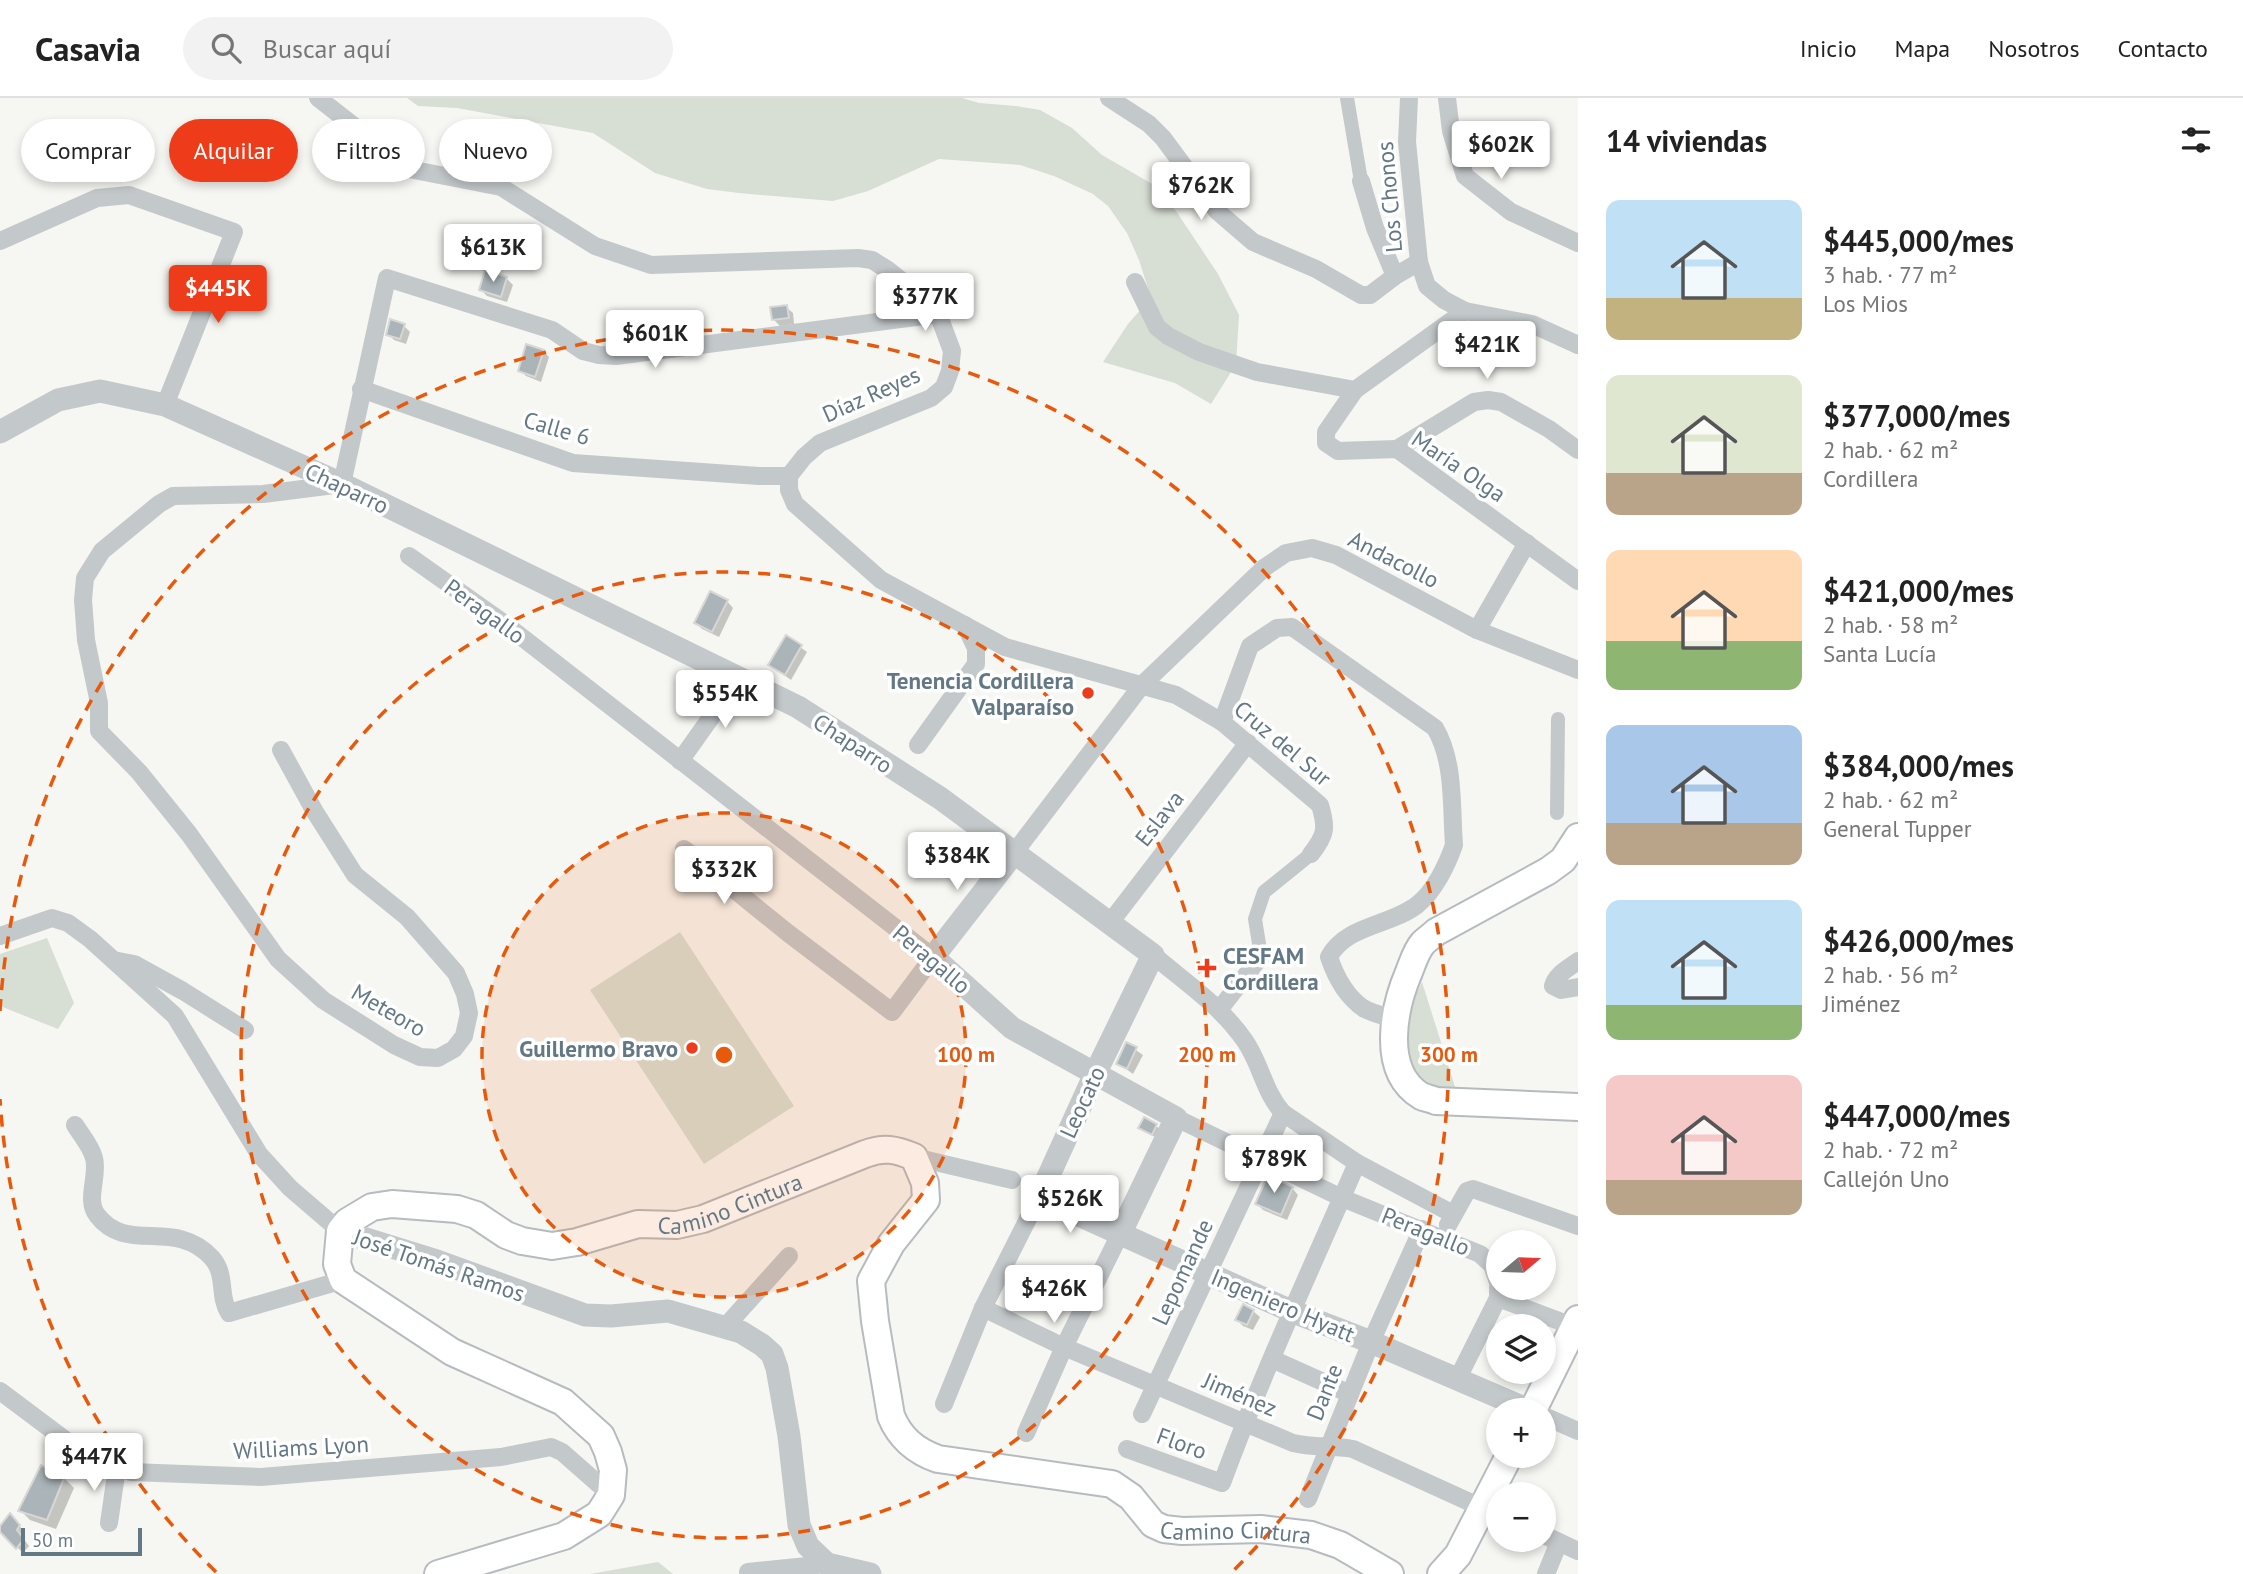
<!DOCTYPE html>
<html lang="es">
<head>
<meta charset="utf-8">
<style>
	:root { --surface:#fff; --page:#f2f2f2; --text:#222; --muted:#767676; --line:#e0e0e0; --accent:#ee3c1a }
	body { margin:0; font-family:"PT Sans",sans-serif; background:var(--page); color:var(--text); height:100vh; display:flex; flex-direction:column; font-size:26px; white-space:nowrap }
	* { box-sizing:border-box; margin:0 }
	p { font-size:23px; color:var(--muted) }
	.icon { flex:none; width:38px; height:38px; fill:none; stroke:currentColor; stroke-width:2; stroke-linecap:round; stroke-linejoin:round }
	.map { position:relative; flex:1; overflow:hidden }
	.details { display:flex; flex-direction:column; background:var(--surface); width:665px }
	.details>* { flex:none }
	.banner { position:absolute; left:21px; top:21px; width:665px; height:63px; display:flex; gap:14px }
	.needle { width:46px; rotate:71deg }
	.fabs { position:absolute; left:1486px; top:1132px; display:grid; gap:14px }
	.fabs a { display:grid; place-items:center; width:70px; height:70px; border-radius:50%; background:var(--surface); box-shadow:0 4px 10px #0003; font-size:35px }
	.scale { position:absolute; left:21px; bottom:18px; width:121px; box-sizing:border-box; padding-left:7px; border:4px solid #637885; border-top:0; font-size:19px; line-height:24px; white-space:nowrap; color:#637885; -webkit-text-stroke:5px #fff; paint-order:stroke }
	.price { position:absolute; translate:-50% -60px; padding:0 16px; border-radius:7px; background:#fff; color:#222; font-size:23px; line-height:46px; filter:drop-shadow(0 2px 4px #0008) }
	.price::after { content:''; position:absolute; left:50%; top:42px; width:21px; height:16px; margin-left:-10px; background:inherit; clip-path:polygon(0 0,100% 0,50% 100%) }
	.price.active { background:var(--accent); color:#fff }
	ul { padding:0; list-style:none }
	li { display:flex; align-items:center; gap:21px; height:175px; padding:0 28px }
	li span { display:grid; place-items:center; flex:none; width:196px; height:140px; border-radius:14px; color:#555 }
	li>.icon { margin-inline-start:auto }
	span .icon { width:84px; height:84px; fill:#fffc; stroke-width:1 }
	li b { font-size:30px }
	h2 { display:flex; justify-content:space-between; align-items:center; height:84px; padding:0 28px; font-size:30px }
	.pill { padding:0 24px; border-radius:32px; background:var(--surface); box-shadow:0 4px 10px #0003; font-size:24px; line-height:63px }
	.pill.active { background:var(--accent); color:#fff }
	header { display:flex; align-items:center; gap:42px; box-sizing:border-box; height:98px; padding:0 35px; background:var(--surface); border-bottom:2px solid var(--line) }
	header strong { font-size:33px }
	nav { display:flex; gap:38px; margin-inline-start:auto; font-size:24px }
	.search { width:490px; height:63px; background:var(--page); display:flex; align-items:center; gap:18px; box-sizing:border-box; padding:0 24px; border-radius:38px; color:var(--muted); font-size:26px }
	main { display:flex; flex:1; min-height:0 }
	.map>svg:first-child { display:block }
	.green { fill:#d7ded3 }
	.shadow { fill:#0003 }
	.building { fill:#abb5b9; stroke:#d7d7d5; stroke-width:2 }
	.lines { fill:none; stroke-linecap:round; stroke-linejoin:round }
	.secondary-casing { stroke:#b5bbbf; stroke-width:30 }
	.pedestrian { stroke:#c3c8ca; stroke-width:14 }
	.minor { stroke:#c3c8ca; stroke-width:18 }
	.tertiary { stroke:#c3c8ca; stroke-width:23 }
	.secondary { stroke:#fff; stroke-width:26 }
	.ring { fill:none; stroke:#e8590c; stroke-width:3.5; stroke-dasharray:12 9 }
	.poi-dot { fill:#ee3c1a; stroke:#fff; stroke-width:2.5 }
	.labels { text-anchor:middle; dominant-baseline:central; stroke-width:7; stroke-linejoin:round; paint-order:stroke }
	.street-label { font-size:23px; fill:#637885; stroke:#fff }
	.poi-label { font-size:23px; font-weight:bold; fill:#637885; stroke:#fff; text-anchor:end }
	.centre { fill:#e8590c; stroke:#fff; stroke-width:3.5 }
	.ring-label { font-size:21px; text-anchor:middle; font-weight:bold; fill:#e8590c; stroke:#fff; stroke-width:7; stroke-linejoin:round; paint-order:stroke }
</style>
</head>
<body>
<header>
<strong>Casavia</strong>
<div class="search"><svg class="icon" aria-label="search" viewBox="0 0 24 24"><circle cx="10" cy="10" r="6"/><path d="M15 15l6 6"/></svg>Buscar aquí</div>
<nav><a>Inicio</a><a>Mapa</a><a>Nosotros</a><a>Contacto</a></nav>
</header>
<main>
<div class="map">
<svg width="1578" height="1476" viewBox="0 0 1578 1476">
	<rect width="100%" height="100%" fill="#f6f6f2"/>
	<g class="green">
		<path d="M407,0H962L979,5L1016,8L1040,12L1072,30L1102,57L1154,87L1176,113L1218,176L1239,217L1236,266L1211,306L1175,285L1103,264L1128,226L1151,200L1139,162L1127,135L1108,108L1093,96L1054,78L1020,67L939,61L868,93L833,103L739,95L707,91L655,75L593,35L457,10L418,8Z"/>
		<path d="M680,834L794,1008L704,1066L590,892Z"/>
		<path d="M47,840L74,905L58,931L0,908V856Z"/>
		<path d="M1422,884L1456,992L1426,994L1407,968L1399,934Z"/>
		<path d="M658,1464L673,1476H590Z"/>
	</g>
	<g class="shadow">
		<path d="M506,180L513,187L507,204L487,198L481,192Z"/>
		<path d="M786,209L793,215L794,226L780,228L774,222Z"/>
		<path d="M404,228L410,234L406,246L394,242L388,236Z"/>
		<path d="M543,253L549,259L541,284L526,278L520,272Z"/>
		<path d="M727,503L733,510L719,539L702,531L696,525Z"/>
		<path d="M786,539L807,554L791,582L770,567Z"/>
		<path d="M1127,946L1143,957L1133,976L1118,965Z"/>
		<path d="M1145,1022L1159,1030L1155,1039L1143,1032Z"/>
		<path d="M1292,1090L1298,1097L1287,1122L1263,1112L1257,1106Z"/>
		<path d="M1253,1213L1260,1219L1253,1232L1243,1228L1237,1222Z"/>
		<path d="M64,1380L74,1390L56,1431L30,1422L20,1412Z"/>
		<path d="M10,1418L25,1434L22,1439L29,1448L23,1455L0,1432Z"/>
	</g>
	<g class="building">
		<path d="M485,172L507,179L501,199L479,192Z"/>
		<path d="M787,207L789,220L772,222L770,209Z"/>
		<path d="M390,221L405,226L400,241L386,237Z"/>
		<path d="M526,246L544,252L535,279L518,273Z"/>
		<path d="M710,493L728,502L712,534L694,525Z"/>
		<path d="M786,537L802,547L785,577L768,567Z"/>
		<path d="M1126,944L1137,949L1127,971L1116,966Z"/>
		<path d="M1144,1019L1157,1026L1152,1037L1138,1030Z"/>
		<path d="M1268,1077L1293,1089L1281,1117L1255,1106Z"/>
		<path d="M1243,1206L1254,1212L1247,1227L1235,1222Z"/>
		<path d="M41,1367L51,1373L54,1370L65,1378L47,1422L18,1413Z"/>
		<path d="M10,1415L20,1427L17,1432L24,1441L16,1451L0,1434V1428Z"/>
	</g>
	<g class="lines">
		<g class="secondary-casing">
			<g id="secondary">
				<path d="M1578,739L1563,762L1548,773L1436,834C1432,838 1427,841 1423,845C1416,853 1413,864 1409,874C1394,909 1380,973 1421,998C1425,1000 1432,1001 1436,1003L1578,1009"/>
				<path d="M1533,1312L1578,1221"/>
				<path id="s1" d="M438,1476L564,1438L599,1416L611,1397L613,1372L608,1354L601,1338L563,1304L452,1254L343,1182L337,1166L340,1133L347,1124L372,1109L392,1106L457,1111L476,1117L506,1137L522,1143L552,1148L577,1144L638,1126L677,1127L703,1121L865,1056C884,1049 895,1051 914,1059L925,1085L926,1102L891,1146L871,1183L875,1223L891,1318C900,1340 915,1353 938,1361L1112,1386L1131,1399L1153,1426L1164,1431L1182,1433L1261,1431L1311,1437L1340,1447L1390,1476"/>
				<path d="M1441,1476L1458,1457L1509,1358"/>
			</g>
		</g>
		<g class="pedestrian">
			<path d="M1347,0L1361,83"/>
			<path d="M1557,715L1558,621"/>
			<path d="M1261,858L1255,821L1264,794L1311,756"/>
		</g>
		<g class="minor">
			<path d="M318,0L409,71L501,89L595,148L651,167L858,160L872,162L888,172L936,210L952,253L950,273L944,289L931,300L820,345L804,359L789,378V392L795,406L881,482L1005,549L1176,597L1222,624L1320,707C1327,730 1326,737 1311,756"/>
			<path d="M1109,0L1149,26L1163,40L1217,113L1253,144L1316,171L1361,197H1370L1395,178L1419,164"/>
			<path d="M1409,0L1407,44L1419,164L1427,188L1444,202L1465,213L1532,226L1578,247"/>
			<path d="M1447,0L1451,33L1465,78L1511,114L1578,145"/>
			<path d="M1361,83L1375,130L1395,178"/>
			<path d="M0,143L97,100L129,97L234,134L165,307"/>
			<path d="M1135,184L1157,229L1168,238L1199,254L1257,274L1355,292"/>
			<path d="M1465,213L1355,292L1326,334V345L1338,353L1397,351L1578,483"/>
			<path d="M361,291L573,365L759,378H789"/>
			<path d="M1397,351L1474,304L1488,302L1501,304L1549,331L1578,352"/>
			<path d="M409,458L505,526L933,859L892,914L788,835L684,751"/>
			<path d="M1477,532L1527,445"/>
			<path d="M1222,624L1250,548L1277,530L1292,529L1435,630C1455,664 1451,709 1454,747C1447,767 1434,794 1417,807C1390,828 1346,827 1329,859C1335,877 1346,898 1363,910C1371,915 1384,918 1394,921"/>
			<path d="M918,647L976,566V550L965,527"/>
			<path d="M281,652L315,714L355,777L407,819L456,875L465,896L469,915L464,938L454,951L438,960L420,959L394,947L323,902L278,861L189,736L139,674L99,633V605L86,542L83,502L85,480L102,453L159,406L173,398L263,396L342,386L387,180L552,232L583,253L599,257L616,258L939,216"/>
			<path d="M680,663L739,580"/>
			<path d="M1014,755L1142,587L1264,470L1286,455L1312,450L1336,457L1477,532L1578,572"/>
			<path d="M1109,826L1248,645"/>
			<path d="M0,838L52,820L68,825L90,841L175,918L259,1056L290,1090L340,1133"/>
			<path d="M1153,857C1185,884 1221,908 1245,943C1261,966 1264,994 1283,1015L1357,1065L1453,1116"/>
			<path d="M113,862L134,866L183,893L245,932"/>
			<path d="M1578,863C1569,870 1556,876 1553,888L1561,892L1578,889"/>
			<path d="M1219,912L1261,858"/>
			<path d="M1176,1020L1342,1100L1480,1156L1492,1167L1498,1184"/>
			<path d="M75,1027C81,1037 91,1048 94,1060C99,1077 85,1102 97,1117C127,1157 175,1119 212,1160C227,1177 218,1198 229,1215L343,1182"/>
			<path d="M914,1059L1012,1082"/>
			<path d="M1448,1127L1467,1093L1473,1091L1578,1128"/>
			<path d="M1498,1190V1200L1578,1230"/>
			<path d="M983,1210L1064,1249L1293,1345C1313,1350 1333,1347 1353,1351L1498,1417"/>
			<path d="M725,1229L789,1158"/>
			<path d="M1272,1261L1350,1296"/>
			<path d="M1457,1282L1498,1200"/>
			<path d="M0,1293L92,1362L131,1374L261,1379L501,1359L551,1349L562,1354L611,1397"/>
			<path d="M944,1306L983,1210L1039,1099"/>
			<path d="M1142,1316L1283,1015"/>
			<path d="M1544,1318L1578,1333"/>
			<path d="M1026,1335L1064,1249L1120,1136"/>
			<path d="M1127,1351L1222,1385C1262,1276 1311,1171 1357,1065"/>
			<path d="M1308,1401L1371,1244L1422,1131"/>
			<path d="M109,1425L117,1370"/>
			<path d="M1544,1437L1578,1453"/>
			<path d="M748,1474L827,1466"/>
			<path d="M1546,1476L1559,1444"/>
		</g>
		<g class="tertiary">
			<path d="M0,334L58,302L100,293L165,307L342,386L798,609L940,700L1153,857L1095,976L1039,1099L1291,1213L1371,1244L1529,1312"/>
			<path d="M1014,755L933,859L1012,930L1176,1020L1120,1136"/>
			<path d="M340,1133L437,1163L585,1217L611,1218L668,1213L741,1234L762,1247L772,1256L777,1270L789,1338L799,1427L808,1448L827,1466L870,1476"/>
		</g>
		<use href="#secondary" class="secondary"/>
	</g>
	<circle cx="724" cy="957" r="242" fill="#e8590c" fill-opacity=".12"/>
	<g class="ring">
		<circle cx="724" cy="957" r="242"/>
		<circle cx="724" cy="957" r="483"/>
		<path d="M216 1474A725 725 0 0 1 0 1001M0 913A725 725 0 1 1 1232 1474"/>
	</g>
	<g class="poi-dot">
		<circle cx="1088" cy="595" r="7"/>
		<path d="M1203.5 859.5h7v7h7v7h-7v7h-7v-7h-7v-7h7z"/>
		<circle cx="692" cy="950" r="7"/>
	</g>
	<g class="labels">
		<g class="street-label">
			<text transform="translate(1389 99) rotate(-95)">Los Chonos</text>
			<text transform="translate(871 296) rotate(-24)">Díaz Reyes</text>
			<text transform="translate(557 330) rotate(16)">Calle 6</text>
			<text transform="translate(1459 368) rotate(34)">María Olga</text>
			<text transform="translate(347 390) rotate(25)">Chaparro</text>
			<text transform="translate(1394 461) rotate(27)">Andacollo</text>
			<text transform="translate(485 513) rotate(36)">Peragallo</text>
			<text transform="translate(853 645) rotate(33)">Chaparro</text>
			<text transform="translate(1283 645) rotate(40)">Cruz del Sur</text>
			<text transform="translate(1159 720) rotate(-52)">Eslava</text>
			<text transform="translate(932 861) rotate(40)">Peragallo</text>
			<text transform="translate(389 912) rotate(30)">Meteoro</text>
			<text transform="translate(1082 1004) rotate(-65)">Leocato</text>
			<text stroke="none"><textPath href="#s1" startOffset="1024">Camino Cintura</textPath></text>
			<text transform="translate(1426 1133) rotate(22)">Peragallo</text>
			<text transform="translate(439 1167) rotate(19)">José Tomás Ramos</text>
			<text transform="translate(1182 1174) rotate(-65)">Lepomande</text>
			<text transform="translate(1283 1207) rotate(23)">Ingeniero Hyatt</text>
			<text transform="translate(1324 1294) rotate(-68)">Dante</text>
			<text transform="translate(1240 1296) rotate(23)">Jiménez</text>
			<text transform="translate(1182 1345) rotate(20)">Floro</text>
			<text transform="translate(301 1349) rotate(-3)">Williams Lyon</text>
			<text stroke="none"><textPath href="#s1" startOffset="1883">Camino Cintura</textPath></text>
		</g>
		<g class="poi-label">
			<text x="1074" y="582">Tenencia Cordillera<tspan x="1074" dy="26">Valparaíso</tspan></text>
			<text x="1223" y="857" text-anchor="start">CESFAM<tspan x="1223" dy="26">Cordillera</tspan></text>
			<text x="678" y="950">Guillermo Bravo</text>
		</g>
	</g>
	<circle cx="724" cy="957" r="10" class="centre"/>
	<g class="ring-label">
		<text x="966" y="964">100 m</text>
		<text x="1207" y="964">200 m</text>
		<text x="1449" y="964">300 m</text>
	</g>
</svg>
<div class="fabs">
<a><svg class="needle" viewBox="-14 -14 28 28"><path d="M0-13l5 13h-10z" fill="#e53935"/><path d="M0 13l5-13h-10z" fill="#767676"/></svg></a>
<a><svg class="icon" aria-label="layers" viewBox="0 0 24 24"><path d="M12 4l9 5-9 5-9-5zM3 14l9 5 9-5"/></svg></a>
<a>+</a>
<a>−</a>
</div>
<div class="scale">50 m</div>
<b class="price" style="left:1501px;top:83px">$602K</b>
<b class="price" style="left:1201px;top:124px">$762K</b>
<b class="price" style="left:493px;top:186px">$613K</b>
<b class="price active" style="left:218px;top:227px">$445K</b>
<b class="price" style="left:925px;top:235px">$377K</b>
<b class="price" style="left:655px;top:272px">$601K</b>
<b class="price" style="left:1487px;top:283px">$421K</b>
<b class="price" style="left:725px;top:632px">$554K</b>
<b class="price" style="left:957px;top:794px">$384K</b>
<b class="price" style="left:724px;top:808px">$332K</b>
<b class="price" style="left:1274px;top:1097px">$789K</b>
<b class="price" style="left:1070px;top:1137px">$526K</b>
<b class="price" style="left:1054px;top:1227px">$426K</b>
<b class="price" style="left:94px;top:1395px">$447K</b>
<div class="banner">
<a class="pill">Comprar</a>
<a class="pill active">Alquilar</a>
<a class="pill">Filtros</a>
<a class="pill">Nuevo</a>
</div>
</div>
<section class="details">
<h2>14 viviendas<svg class="icon" aria-label="filters" viewBox="0 0 24 24"><path d="M4 7h16M4 17h16"/><circle cx="9" cy="7" r="2"/><circle cx="15" cy="17" r="2"/></svg></h2>
<ul>
<li><span style="background:linear-gradient(#bfe0f5 70%,#c2b280 0)"><svg class="icon" aria-label="home" viewBox="0 0 24 24"><path d="M3 11l9-7 9 7M6 9v11h12V9"/></svg></span><div><b>$445,000/mes</b><p>3 hab. · 77 m²</p><p>Los Mios</p></div></li>
<li><span style="background:linear-gradient(#dfe7d0 70%,#b9a48a 0)"><svg class="icon" aria-label="home" viewBox="0 0 24 24"><path d="M3 11l9-7 9 7M6 9v11h12V9"/></svg></span><div><b>$377,000/mes</b><p>2 hab. · 62 m²</p><p>Cordillera</p></div></li>
<li><span style="background:linear-gradient(#ffd9b3 65%,#8fb573 0)"><svg class="icon" aria-label="home" viewBox="0 0 24 24"><path d="M3 11l9-7 9 7M6 9v11h12V9"/></svg></span><div><b>$421,000/mes</b><p>2 hab. · 58 m²</p><p>Santa Lucía</p></div></li>
<li><span style="background:linear-gradient(#a9c7e8 70%,#b9a48a 0)"><svg class="icon" aria-label="home" viewBox="0 0 24 24"><path d="M3 11l9-7 9 7M6 9v11h12V9"/></svg></span><div><b>$384,000/mes</b><p>2 hab. · 62 m²</p><p>General Tupper</p></div></li>
<li><span style="background:linear-gradient(#bfe0f5 75%,#8fb573 0)"><svg class="icon" aria-label="home" viewBox="0 0 24 24"><path d="M3 11l9-7 9 7M6 9v11h12V9"/></svg></span><div><b>$426,000/mes</b><p>2 hab. · 56 m²</p><p>Jiménez</p></div></li>
<li><span style="background:linear-gradient(#f6c9c9 75%,#b9a48a 0)"><svg class="icon" aria-label="home" viewBox="0 0 24 24"><path d="M3 11l9-7 9 7M6 9v11h12V9"/></svg></span><div><b>$447,000/mes</b><p>2 hab. · 72 m²</p><p>Callejón Uno</p></div></li>
</ul>
</section>
</main>
</body>
</html>
